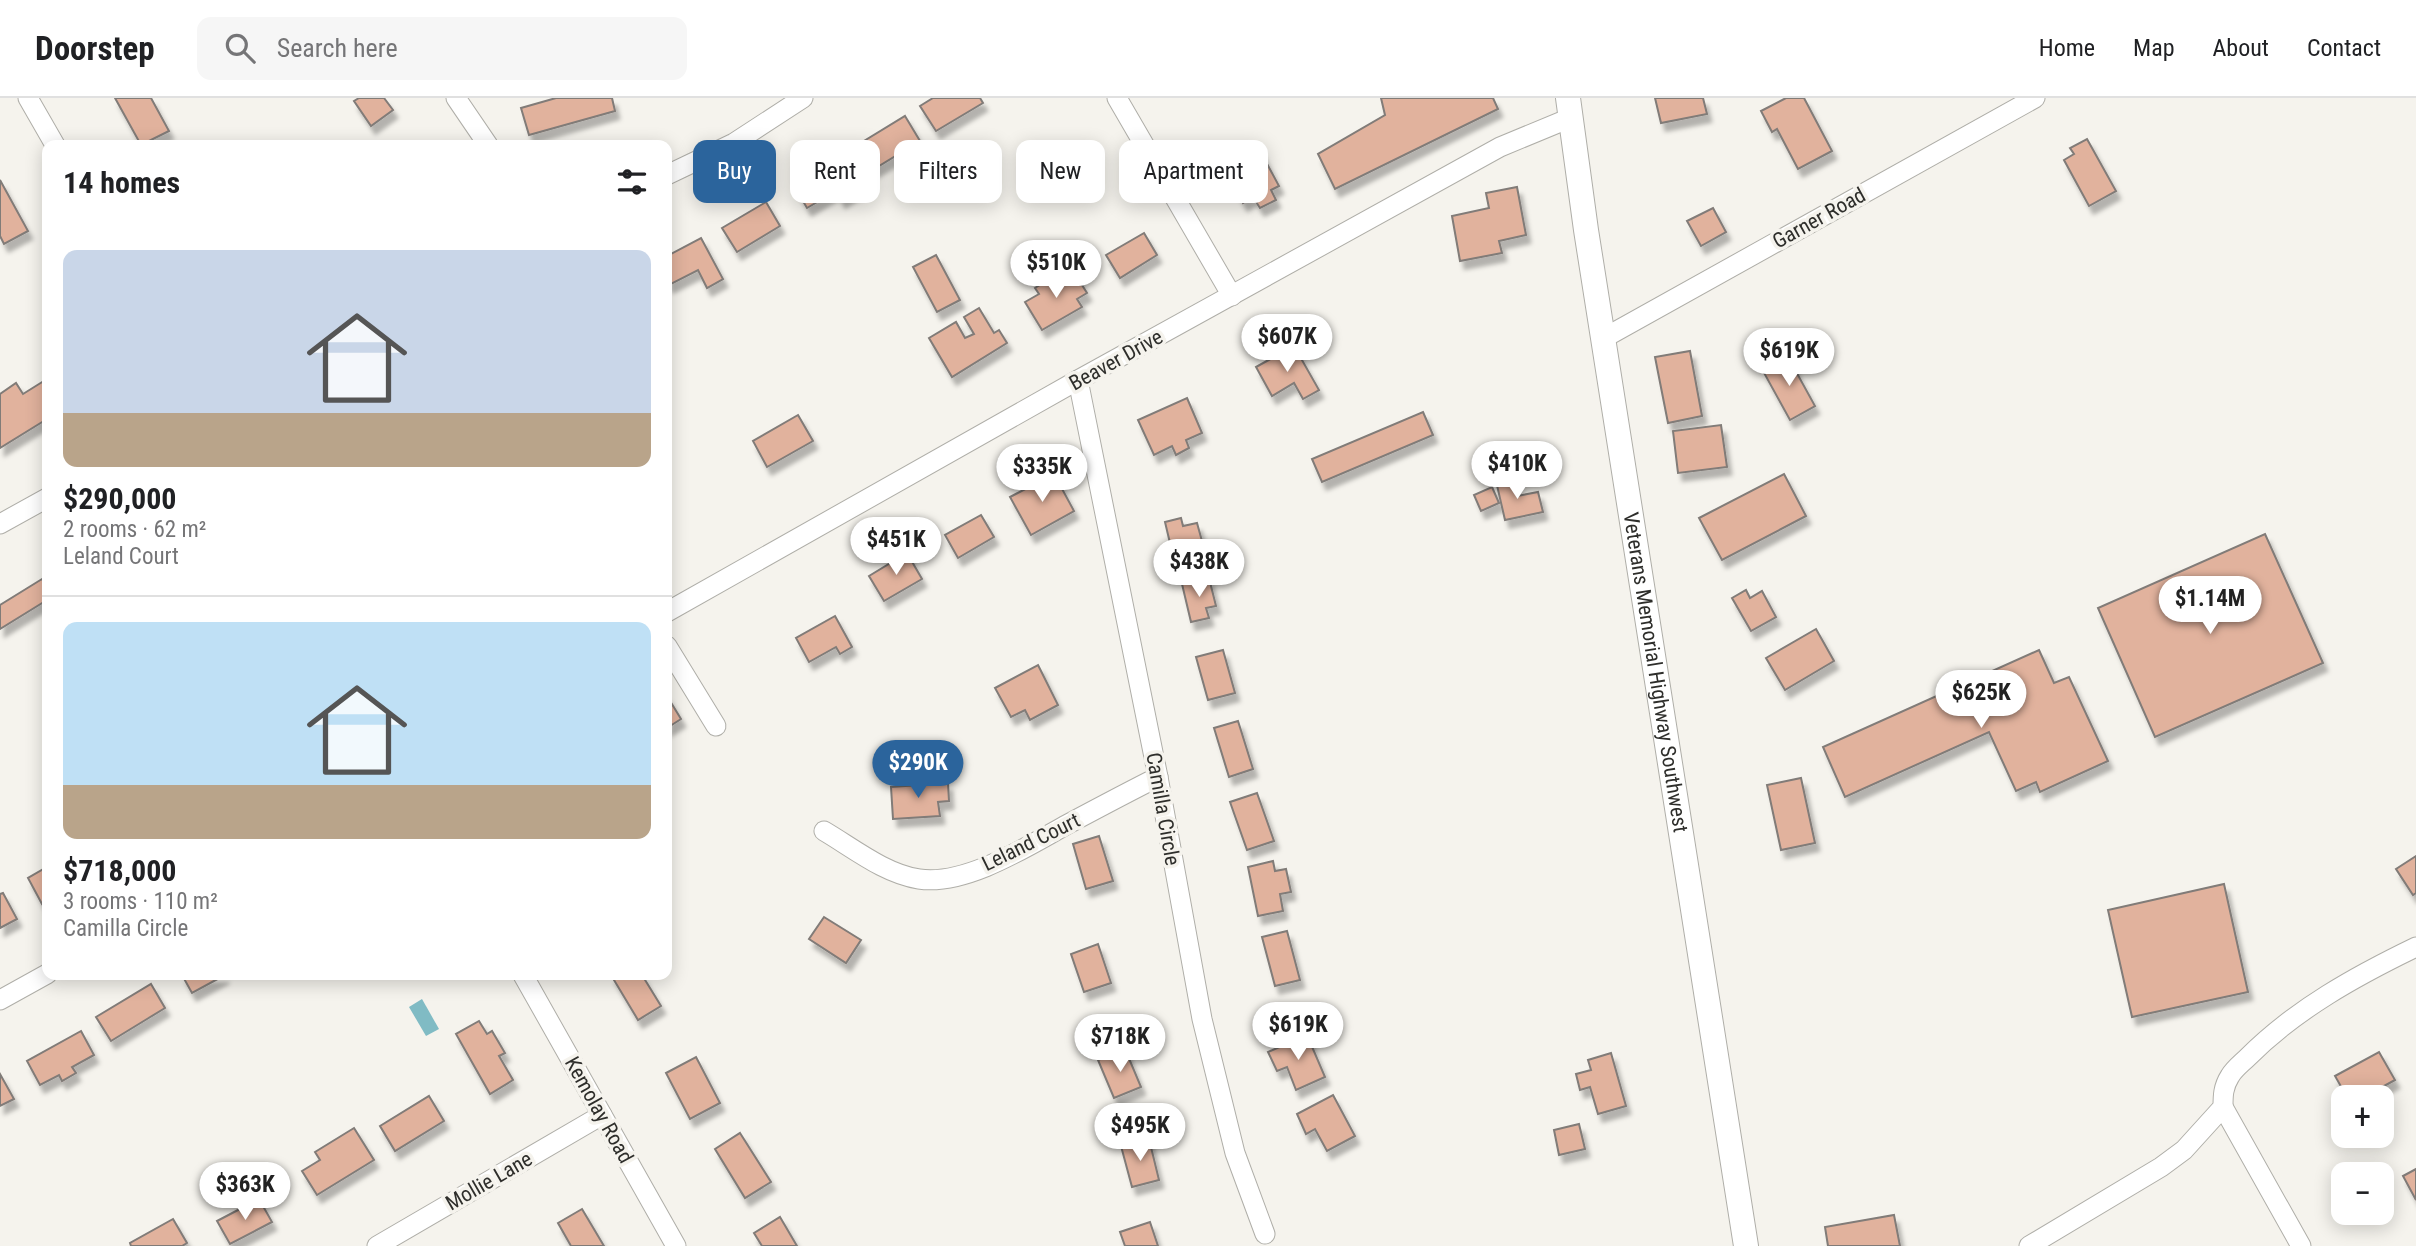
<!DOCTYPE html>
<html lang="en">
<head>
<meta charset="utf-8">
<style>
	:root { --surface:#fff; --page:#f6f6f6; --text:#202124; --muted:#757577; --line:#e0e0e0; --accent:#2b649c }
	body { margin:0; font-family:"Roboto Condensed",sans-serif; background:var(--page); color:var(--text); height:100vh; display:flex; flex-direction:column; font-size:26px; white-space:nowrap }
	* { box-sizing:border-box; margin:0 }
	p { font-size:23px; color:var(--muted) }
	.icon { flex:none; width:38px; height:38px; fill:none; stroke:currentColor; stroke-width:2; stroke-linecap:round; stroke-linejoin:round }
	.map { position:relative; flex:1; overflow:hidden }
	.side { position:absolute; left:42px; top:42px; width:630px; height:840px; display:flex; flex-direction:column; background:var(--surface); border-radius:14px; box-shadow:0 4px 18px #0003 }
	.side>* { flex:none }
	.guide { position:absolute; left:693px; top:42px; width:665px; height:63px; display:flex; gap:14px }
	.tools { position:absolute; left:2331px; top:987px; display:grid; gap:14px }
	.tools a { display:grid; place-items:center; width:63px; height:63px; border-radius:14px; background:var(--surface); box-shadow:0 4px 18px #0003; font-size:35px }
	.price { position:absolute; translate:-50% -60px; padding:0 16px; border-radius:24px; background:#fff; color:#222; font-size:23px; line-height:46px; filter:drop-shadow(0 2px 4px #0008) }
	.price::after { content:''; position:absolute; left:50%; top:42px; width:21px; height:16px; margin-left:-10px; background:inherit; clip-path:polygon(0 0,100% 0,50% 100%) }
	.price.selected { background:var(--accent); color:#fff }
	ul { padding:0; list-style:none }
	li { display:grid; align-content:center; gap:14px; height:371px; padding:0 21px }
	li+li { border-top:2px solid var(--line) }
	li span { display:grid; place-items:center; height:217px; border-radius:14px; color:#555 }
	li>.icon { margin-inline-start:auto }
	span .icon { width:126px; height:126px; fill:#fffc; stroke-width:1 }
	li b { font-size:30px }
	h2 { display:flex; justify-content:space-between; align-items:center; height:84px; padding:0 21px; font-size:30px }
	.chip { padding:0 24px; border-radius:14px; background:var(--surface); box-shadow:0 4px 18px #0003; font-size:24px; line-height:63px }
	.chip.selected { background:var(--accent); color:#fff }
	header { display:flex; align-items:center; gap:42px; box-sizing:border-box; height:98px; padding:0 35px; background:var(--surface); border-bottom:2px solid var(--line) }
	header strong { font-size:33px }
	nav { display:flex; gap:38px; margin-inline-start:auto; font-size:24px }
	.search { width:490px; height:63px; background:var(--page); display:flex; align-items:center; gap:18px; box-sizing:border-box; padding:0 24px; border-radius:14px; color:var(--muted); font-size:26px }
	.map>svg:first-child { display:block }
	.water { fill:#80bbc4 }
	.building { fill:#e1b29d; stroke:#817b78; stroke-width:2; filter:url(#shadow) }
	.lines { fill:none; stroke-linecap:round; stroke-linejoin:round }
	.minor-casing { stroke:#afaea8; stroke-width:21 }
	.major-casing { stroke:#afaea8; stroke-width:26 }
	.minor { stroke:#fff; stroke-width:19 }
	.major { stroke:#fff; stroke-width:24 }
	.labels { text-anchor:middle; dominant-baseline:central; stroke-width:7; stroke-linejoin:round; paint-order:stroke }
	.street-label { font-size:21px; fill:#2e2e2b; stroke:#f5f3ed }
</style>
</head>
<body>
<header>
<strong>Doorstep</strong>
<div class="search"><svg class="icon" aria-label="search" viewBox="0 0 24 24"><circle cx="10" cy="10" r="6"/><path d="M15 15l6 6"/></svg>Search here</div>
<nav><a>Home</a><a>Map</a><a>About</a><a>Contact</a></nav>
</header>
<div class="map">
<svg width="2416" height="1148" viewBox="0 0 2416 1148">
	<defs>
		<filter id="shadow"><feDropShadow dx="4.5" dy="8" stdDeviation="2" flood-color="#0004"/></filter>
	</defs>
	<rect width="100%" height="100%" fill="#f5f3ed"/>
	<path class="water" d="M422,901L439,931L426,938L409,909Z"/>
	<g class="building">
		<path d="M115,0H151L169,33L141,47Z"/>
		<path d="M359,0H384L393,12L371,28L354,3Z"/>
		<path d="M556,0H612L615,13L529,37L521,10Z"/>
		<path d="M933,0H980L983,5L936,33L920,8Z"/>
		<path d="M1381,0H1493L1498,11L1335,91L1318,56L1385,17Z"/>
		<path d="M1655,0H1703L1707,16L1661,25Z"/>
		<path d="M1786,0H1804L1832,53L1798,71L1777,31L1772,34L1761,13Z"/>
		<path d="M905,18L920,43L874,71L859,46Z"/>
		<path d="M2087,41L2116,93L2089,108L2064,62L2074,56L2070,50Z"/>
		<path d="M1258,49L1279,88L1271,92L1276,102L1260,110L1253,99L1243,105L1223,68Z"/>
		<path d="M837,59L857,92L841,102L836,93L807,110L793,86Z"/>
		<path d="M0,82L28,133L4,146L0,138Z"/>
		<path d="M1517,89L1526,137L1499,143L1502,155L1460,163L1452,118L1489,110L1486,95Z"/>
		<path d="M766,104L780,128L737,154L722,130Z"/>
		<path d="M1713,110L1726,134L1701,148L1687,123Z"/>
		<path d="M1144,135L1157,157L1120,180L1106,157Z"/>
		<path d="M701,140L723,181L707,190L698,172L669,187L667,183V158Z"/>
		<path d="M936,157L960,202L937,214L913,169Z"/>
		<path d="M1075,176L1087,195L1077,201L1082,209L1042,232L1025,204L1039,196L1035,190L1054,178L1058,185Z"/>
		<path d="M979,210L994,235L999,232L1007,245L952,279L929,240L956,224L965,240L974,236L964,219Z"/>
		<path d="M1294,248L1319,292L1303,301L1294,285L1272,298L1256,269Z"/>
		<path d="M1690,253L1702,318L1668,325L1655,259Z"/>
		<path d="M1788,259L1815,308L1790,322L1763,273Z"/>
		<path d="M47,281V321L0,350V296L16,285L23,296Z"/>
		<path d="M1187,300L1202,335L1186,342L1189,350L1176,357L1172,348L1154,357L1138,322Z"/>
		<path d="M1423,314L1433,337L1322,384L1312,361Z"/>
		<path d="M798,317L813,343L767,369L753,343Z"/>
		<path d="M1721,327L1727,369L1678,375L1673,333Z"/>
		<path d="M1054,376L1074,413L1031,437L1010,399Z"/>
		<path d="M1784,376L1806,418L1722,462L1699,420Z"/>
		<path d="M1513,379L1517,398L1538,394L1543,414L1505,422L1496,383Z"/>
		<path d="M1492,389L1499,405L1481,413L1474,397Z"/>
		<path d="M981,417L994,439L958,460L945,437Z"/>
		<path d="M1181,420L1183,428L1197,425L1205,454L1174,462L1165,424Z"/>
		<path d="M2265,436L2323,565L2155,639L2098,510Z"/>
		<path d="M907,455L922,481L884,503L869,478Z"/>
		<path d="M1209,480L1216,508L1206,510L1209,520L1191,524L1182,486Z"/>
		<path d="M42,481L47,489V502L0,531V507Z"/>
		<path d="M1746,492L1750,500L1762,493L1776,519L1751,533L1732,500Z"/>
		<path d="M835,518L852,549L840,556L836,549L809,564L796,540Z"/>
		<path d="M1816,531L1834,563L1785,592L1766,560Z"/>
		<path d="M1223,552L1235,595L1208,602L1196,559Z"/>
		<path d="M2039,552L2054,585L2069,579L2108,663L2040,694L2036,684L2016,693L1989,634L1845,699L1823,649Z"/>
		<path d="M1038,567L1058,607L1030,622L1025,612L1011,619L995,590Z"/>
		<path d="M667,598L681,621L667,630Z"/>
		<path d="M1238,623L1253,671L1229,679L1214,630Z"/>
		<path d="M1801,680L1815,745L1781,752L1767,687Z"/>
		<path d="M948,685L949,703L938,704L940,718L893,721L891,689Z"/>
		<path d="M1257,695L1274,743L1247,752L1230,704Z"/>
		<path d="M1099,738L1113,783L1086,791L1073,746Z"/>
		<path d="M2416,758V795L2413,797L2396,771Z"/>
		<path d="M1273,763L1275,773L1286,771L1291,794L1280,796L1283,813L1258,818L1248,769Z"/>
		<path d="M47,769V803L42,806L28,780Z"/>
		<path d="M2224,786L2248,894L2132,919L2108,812Z"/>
		<path d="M3,795L17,821L0,830V796Z"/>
		<path d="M824,819L861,842L846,865L809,841Z"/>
		<path d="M1287,833L1300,882L1275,888L1262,839Z"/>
		<path d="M1098,846L1111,885L1084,894L1071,856Z"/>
		<path d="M182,877H225L192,895Z"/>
		<path d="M611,877H642L661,908L638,922Z"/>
		<path d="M151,886L165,910L111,943L96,919Z"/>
		<path d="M479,923L487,936L492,933L505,955L499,958L513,982L490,996L456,936Z"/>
		<path d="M81,933L94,957L72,969L76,975L62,983L59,977L40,987L27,963Z"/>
		<path d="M1307,937L1325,979L1296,992L1287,969L1277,973L1268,954Z"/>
		<path d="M1125,951L1141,989L1114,1000L1098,962Z"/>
		<path d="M2379,954L2395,982L2364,999H2347L2335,978Z"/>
		<path d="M1611,955L1626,1008L1598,1016L1590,989L1580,992L1576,976L1591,972L1588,962Z"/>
		<path d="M696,959L720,1005L690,1021L666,975Z"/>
		<path d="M0,976L14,1001L0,1008Z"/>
		<path d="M1333,997L1355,1038L1327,1053L1315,1031L1306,1036L1297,1016Z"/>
		<path d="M429,998L444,1023L395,1053L380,1028Z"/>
		<path d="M1579,1026L1585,1051L1559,1057L1554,1032Z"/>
		<path d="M354,1030L374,1062L317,1097L302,1073L320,1062L315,1054Z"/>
		<path d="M740,1035L771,1084L745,1100L715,1051Z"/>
		<path d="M1149,1041L1159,1082L1132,1089L1121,1048Z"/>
		<path d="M2416,1071V1102L2403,1078Z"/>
		<path d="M259,1101L272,1124L230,1146L217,1123Z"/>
		<path d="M582,1111L604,1148H571L558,1125Z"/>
		<path d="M1894,1117L1900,1148H1828L1825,1129Z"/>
		<path d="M780,1119L797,1148H762L754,1135Z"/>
		<path d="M173,1121L187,1145L182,1148H131L130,1145Z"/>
		<path d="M1150,1124L1158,1148H1125L1120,1134Z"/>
	</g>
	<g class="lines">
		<g class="minor-casing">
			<g id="minor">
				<path d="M28,0L55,47"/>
				<path d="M456,0L488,47"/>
				<path d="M1117,0L1232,198"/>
				<path d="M667,77L734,45L803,0"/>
				<path d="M1604,240L2035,0"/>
				<path d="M1078,282L1158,679L1202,921L1235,1055L1265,1136"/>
				<path d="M0,426L47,400"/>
				<path d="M667,514L1078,282L1500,49L1570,20"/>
				<path d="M667,548L716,628"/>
				<path d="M824,733C853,750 885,776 919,781C966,788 1028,748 1068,726C1098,710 1128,694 1158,679"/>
				<path d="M523,877L676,1148"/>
				<path d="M0,902L47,876"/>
				<path d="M2223,1009L2301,1148"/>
				<path d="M377,1148L602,1017"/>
				<path d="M2029,1148L2161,1069L2184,1052L2223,1009C2223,998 2223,989 2230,978C2234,971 2242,965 2248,959C2296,911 2356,878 2416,849"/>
			</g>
		</g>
		<g class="major-casing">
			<g id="major">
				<path id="s1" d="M1568,0L1586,132L1746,1148"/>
			</g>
		</g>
		<use href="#minor" class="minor"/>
		<use href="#major" class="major"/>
	</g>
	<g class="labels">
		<g class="street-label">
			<text transform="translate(1819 120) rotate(-29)">Garner Road</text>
			<text transform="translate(1116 262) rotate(-29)">Beaver Drive</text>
			<text stroke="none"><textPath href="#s1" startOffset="581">Veterans Memorial Highway Southwest</textPath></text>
			<text transform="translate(1163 711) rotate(80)">Camilla Circle</text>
			<text transform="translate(1031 744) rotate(-26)">Leland Court</text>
			<text transform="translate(599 1012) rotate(61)">Kemolay Road</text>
			<text transform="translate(489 1083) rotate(-30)">Mollie Lane</text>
		</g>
	</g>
</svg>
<div class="tools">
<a>+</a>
<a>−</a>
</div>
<b class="price" style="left:1056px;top:202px">$510K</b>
<b class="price" style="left:1287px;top:276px">$607K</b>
<b class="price" style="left:1789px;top:290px">$619K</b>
<b class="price" style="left:1517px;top:403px">$410K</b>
<b class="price" style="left:1042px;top:406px">$335K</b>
<b class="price" style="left:896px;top:479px">$451K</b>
<b class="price" style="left:1199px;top:501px">$438K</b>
<b class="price" style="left:2210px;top:538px">$1.14M</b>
<b class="price" style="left:1981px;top:632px">$625K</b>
<b class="price selected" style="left:918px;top:702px">$290K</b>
<b class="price" style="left:1298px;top:964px">$619K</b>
<b class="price" style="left:1120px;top:976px">$718K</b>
<b class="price" style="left:1140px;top:1065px">$495K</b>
<b class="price" style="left:245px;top:1124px">$363K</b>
<div class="guide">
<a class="chip selected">Buy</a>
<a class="chip">Rent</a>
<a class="chip">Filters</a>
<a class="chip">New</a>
<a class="chip">Apartment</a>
</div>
<section class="side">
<h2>14 homes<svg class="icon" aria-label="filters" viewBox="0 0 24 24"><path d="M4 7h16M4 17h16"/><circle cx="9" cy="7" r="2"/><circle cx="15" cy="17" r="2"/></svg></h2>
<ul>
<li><span style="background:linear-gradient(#c9d6e8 75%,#b9a48a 0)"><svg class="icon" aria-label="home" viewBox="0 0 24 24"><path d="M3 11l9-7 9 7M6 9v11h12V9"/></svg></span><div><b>$290,000</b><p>2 rooms · 62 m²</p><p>Leland Court</p></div></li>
<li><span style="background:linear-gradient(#bfe0f5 75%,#b9a48a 0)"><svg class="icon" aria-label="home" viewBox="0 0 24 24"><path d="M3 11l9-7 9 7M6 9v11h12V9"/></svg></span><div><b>$718,000</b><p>3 rooms · 110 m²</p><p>Camilla Circle</p></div></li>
</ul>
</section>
</div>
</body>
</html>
